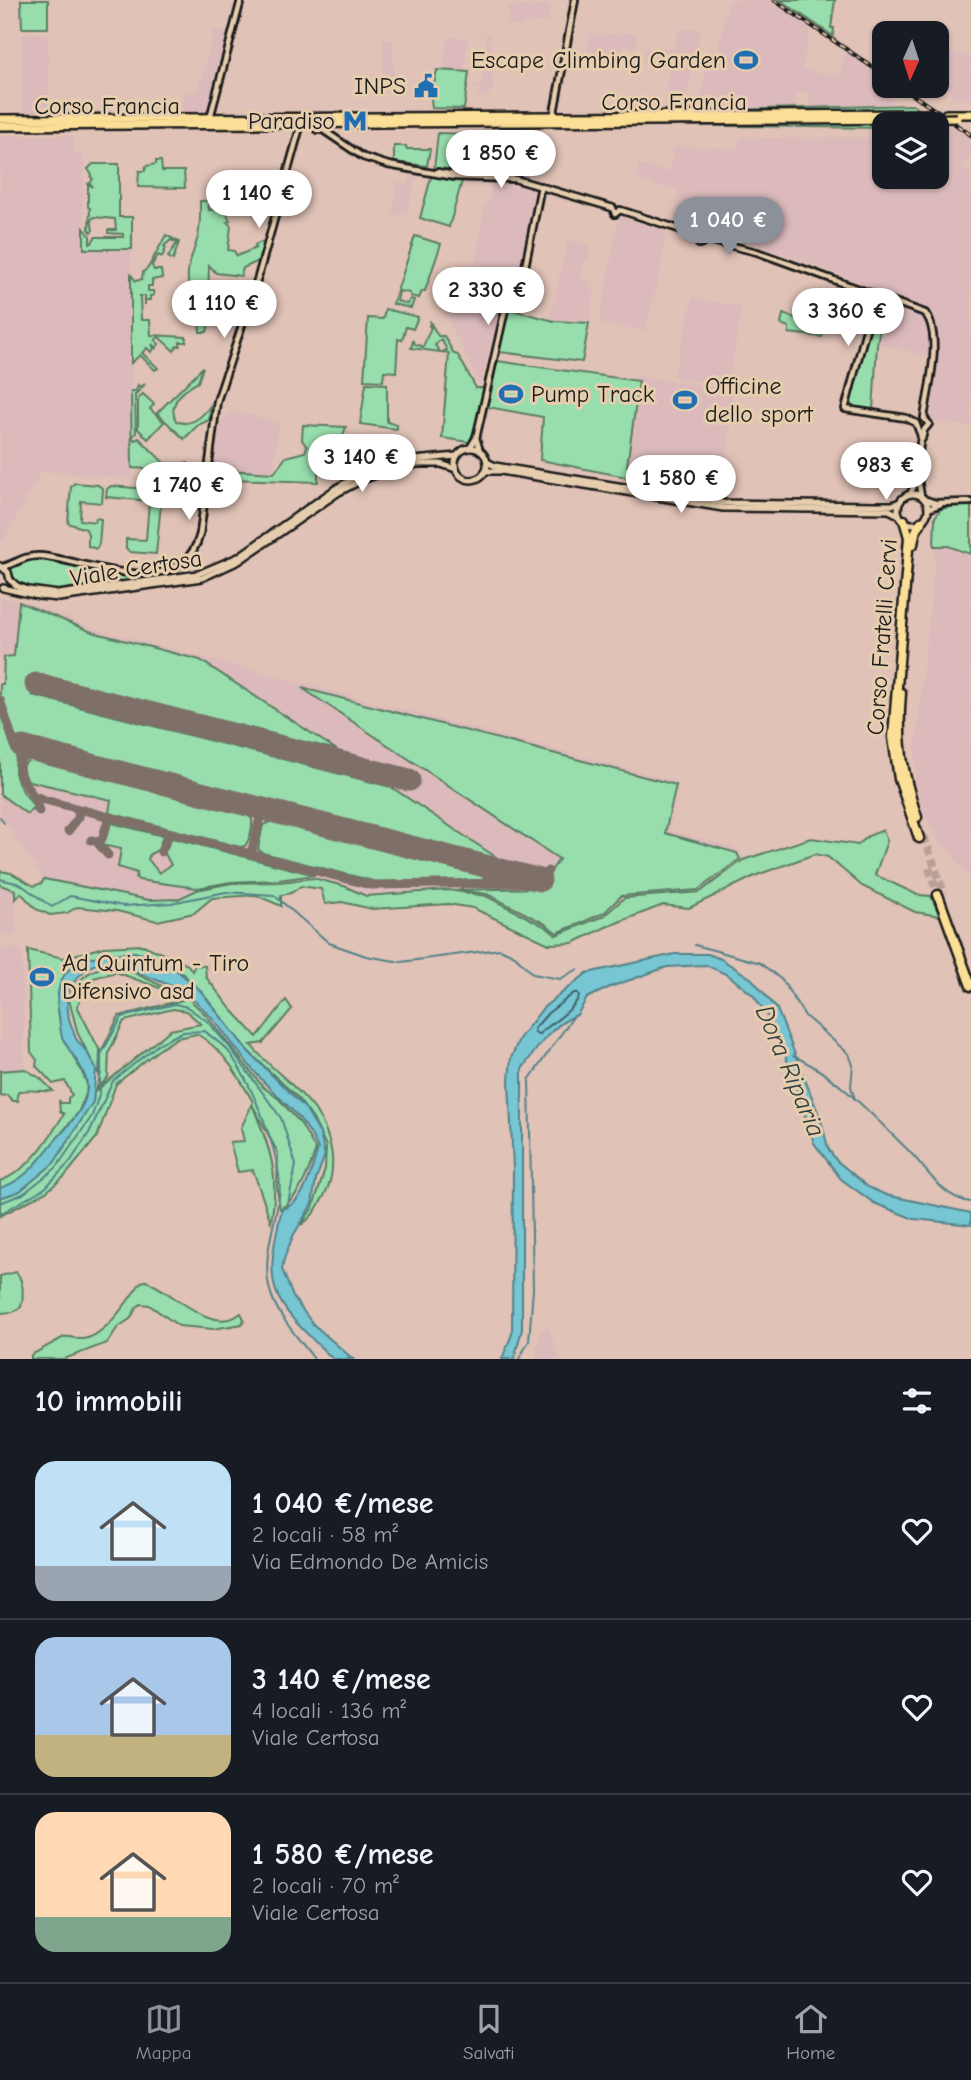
<!DOCTYPE html>
<html lang="it">
<head>
<meta charset="utf-8">
<style>
	:root { --surface:#171b24; --page:#20242c; --text:#f1f3f6; --muted:#9ea1a6; --line:#363941; --accent:#8c9099 }
	body { margin:0; font-family:"Comic Neue",sans-serif; background:var(--page); color:var(--text); height:100vh; display:flex; flex-direction:column; font-size:26px; white-space:nowrap }
	* { box-sizing:border-box; margin:0 }
	p { font-size:23px; color:var(--muted) }
	.icon { flex:none; width:38px; height:38px; fill:none; stroke:currentColor; stroke-width:2; stroke-linecap:round; stroke-linejoin:round }
	.map { position:relative; height:1359px; overflow:hidden }
	.sheet { display:flex; flex-direction:column; background:var(--surface); flex:1 }
	.sheet>* { flex:none }
	.needle { width:46px; rotate:183deg }
	.buttons { position:absolute; left:872px; top:21px; display:grid; gap:14px }
	.buttons a { display:grid; place-items:center; width:77px; height:77px; border-radius:14px; background:var(--surface); box-shadow:0 2px 5px #0004; font-size:35px }
	.price { position:absolute; translate:-50% -60px; padding:0 16px; border-radius:24px; background:#fff; color:#222; font-size:23px; line-height:46px; filter:drop-shadow(0 2px 4px #0008) }
	.price::after { content:''; position:absolute; left:50%; top:42px; width:21px; height:16px; margin-left:-10px; background:inherit; clip-path:polygon(0 0,100% 0,50% 100%) }
	.price.on { background:var(--accent); color:#fff }
	ul { padding:0; list-style:none }
	li { display:flex; align-items:center; gap:21px; height:175px; padding:0 35px }
	li+li { border-top:2px solid var(--line) }
	li span { display:grid; place-items:center; flex:none; width:196px; height:140px; border-radius:21px; color:#555 }
	li>.icon { margin-inline-start:auto }
	span .icon { width:84px; height:84px; fill:#fffc; stroke-width:1 }
	li b { font-size:30px }
	h2 { display:flex; justify-content:space-between; align-items:center; height:84px; padding:0 35px; font-size:30px }
	.dock { display:flex; justify-content:space-around; align-items:center; height:98px; border-top:2px solid var(--line); background:var(--surface); font-size:19px; color:var(--muted) }
	.dock a { display:grid; justify-items:center; gap:4px }
	.dock .on { color:var(--accent) }
	.map>svg:first-child { display:block }
	.built { fill:#dcbabc; fill-rule:evenodd }
	.green { fill:#98deac; stroke:#5a7d64; stroke-width:2; fill-rule:evenodd }
	.water { fill:#77c6d3; stroke:#53828a; stroke-width:2 }
	.lines { fill:none; stroke-linecap:round; stroke-linejoin:round }
	.shore { stroke:#406065; stroke-width:2 }
	.stream { stroke:#53828a; stroke-width:2 }
	.taxiway { stroke:#7e6f69; stroke-width:9 }
	.runway { stroke:#7e6f69; stroke-width:23 }
	.trunk-tunnel { stroke:#b9a197; stroke-width:8; stroke-dasharray:8 4; stroke-linecap:butt }
	.tertiary-casing { stroke:#1c1c1c; stroke-width:10 }
	.secondary-casing { stroke:#1c1c1c; stroke-width:10 }
	.primary-casing { stroke:#1c1c1c; stroke-width:12 }
	.trunk-casing { stroke:#1c1c1c; stroke-width:13 }
	.tertiary { stroke:#e6cdae; stroke-width:4.5 }
	.secondary { stroke:#e6cdae; stroke-width:5 }
	.primary { stroke:#fbdf96; stroke-width:7 }
	.trunk { stroke:#fbdf96; stroke-width:8 }
	.rail-casing { stroke:#1c1c1c; stroke-width:4.5 }
	.rail { stroke:#e6cdae; stroke-width:2; stroke-dasharray:5; stroke-linecap:butt }
	.primary-bridge-casing { stroke:#1c1c1c; stroke-width:12; stroke-linecap:butt }
	.primary-bridge { stroke:#fbdf96; stroke-width:7 }
	.labels { text-anchor:middle; dominant-baseline:central; stroke-width:6; stroke-linejoin:round; paint-order:stroke }
	.poi-label { font-size:24px; fill:#1c1c1c; stroke:#e6cdae; text-anchor:end }
	.street-label { font-size:24px; fill:#1c1c1c; stroke:#e6cdae }
	.water-label { font-size:26px; font-style:italic; fill:#2e3e41; stroke:#e6cdae }
</style>
</head>
<body>
<div class="map">
<svg width="971" height="1359" viewBox="0 0 971 1359">
	<rect width="100%" height="100%" fill="#e0c2b6"/>
	<filter id="ink" filterUnits="userSpaceOnUse"><feTurbulence type="fractalNoise" baseFrequency=".0143" numOctaves="2"/><feDisplacementMap in="SourceGraphic" scale="14" xChannelSelector="R" yChannelSelector="G"/><feConvolveMatrix kernelMatrix="1 2 1 2 8 2 1 2 1" color-interpolation-filters="sRGB"/></filter>
	<g filter="url(#ink)">
		<g class="built">
			<path d="M729,0H780L884,71V86H891L893,106L809,108L810,93H797L794,108L698,110L710,49L718,51ZM811,28L846,52L839,75L834,74L833,76L802,69Z"/>
			<path d="M551,5L548,22L524,23V26H509L508,6Z"/>
			<path d="M215,29L229,34L212,96L214,97L210,118H182V93H197Z"/>
			<path d="M678,29H701L684,111L672,115H663L671,65H644V49L675,48Z"/>
			<path d="M48,33L49,112H23L22,34Z"/>
			<path d="M590,33L601,36L605,34L636,33L637,48L624,44L620,61L587,55Z"/>
			<path d="M480,35H490L489,49L492,38L493,91H488L490,96H478L480,89L473,88L474,84L481,85L484,63H476L477,58L484,59L487,37Z"/>
			<path d="M448,37L468,38L464,71L443,70Z"/>
			<path d="M383,40H393L394,93H383Z"/>
			<path d="M950,52L971,57V99L954,97L942,81Z"/>
			<path d="M953,127L960,129L971,136V155L962,168L971,175V427L931,421L936,358L874,343L885,292L798,259L675,221L678,191L636,179L639,165L669,172L675,146L736,148L741,138L884,137V177H936V128Z"/>
			<path d="M0,135H71L74,138V153H83L84,249H131L132,479L41,471L4,540L0,541Z"/>
			<path d="M412,172L418,173L406,214L392,215L397,182L408,185Z"/>
			<path d="M492,182L536,189L519,272L509,270L487,363L480,384L445,314L450,292L471,295L485,203H490Z"/>
			<path d="M619,216L666,231L659,277L645,331L599,323Z"/>
			<path d="M568,240L590,245L588,260H584L580,279L592,282L590,289L595,291L589,323L549,320Z"/>
			<path d="M693,298L742,307L728,387L676,378L674,374Z"/>
			<path d="M633,375L733,391L724,492L653,484L654,472L626,468L619,454Z"/>
			<path d="M235,411L279,423L273,472L213,469L217,426L228,414Z"/>
			<path d="M937,541L971,554V880L934,833L922,808L915,780V748Z"/>
			<path d="M0,597L32,604L95,629L679,782L669,830L738,849L743,860L700,892L624,898L604,916L556,935L546,927L486,896L448,890L366,896L344,886L313,878L197,890L178,899L149,900L44,879L0,815Z"/>
			<path d="M0,885L16,890L15,936L0,934Z"/>
			<path d="M0,947L22,949L25,1069L0,1071Z"/>
			<path d="M547,1325L560,1359H535L541,1333Z"/>
		</g>
		<g class="green">
			<path d="M21,0H48V28H22Z"/>
			<path d="M780,0H835L831,28H834L833,36Z"/>
			<path d="M437,70L469,72L464,109L432,108L431,98Z"/>
			<path d="M914,105L919,111H678H685Z"/>
			<path d="M919,121V124H884V128L671,125V124Z"/>
			<path d="M438,133L466,134L464,164L458,163L457,172L434,169Z"/>
			<path d="M394,146H406L407,149H430L427,166L394,162Z"/>
			<path d="M469,153H506L503,173L468,171Z"/>
			<path d="M156,161H161L162,171H184L185,188L138,187L139,171H145L146,166L156,164Z"/>
			<path d="M93,164H119V217H132V249H84V228L90,236V243H92L95,237H123V234L108,233V230H116L115,219L94,217L91,220L93,230L91,232L89,229L90,208L88,207V184L93,187L90,183L93,179L91,177L92,175L88,169Z"/>
			<path d="M432,174L462,181L449,227L420,218Z"/>
			<path d="M234,194H262L264,197L259,199L257,196L246,201L244,197L241,199L243,204L226,212L230,221L227,222L231,226L228,250L234,251L237,256L256,248L255,245L263,241L264,243L259,261L243,268L241,276L216,273L209,265L208,302L212,309L207,332H200C200,311 186,294 188,272C189,261 194,251 197,240C201,228 200,214 200,201H208L209,210L222,209L223,202H234Z"/>
			<path d="M166,235L179,242L173,260L168,257L177,243L171,240L164,246L166,248L162,257L158,255L152,265L154,270H161L162,278L152,280V286H148V291H153L154,295L150,296V300H145V305V296H140L141,320H150L151,335L186,337V342H180V346H177L174,351L159,337L155,340L159,344L156,348L152,344L154,349L151,352L147,348L142,353L158,368L155,370L140,355L131,363V275L136,281L142,279L143,272L148,268Z"/>
			<path d="M415,236L441,244L425,291H422L419,298L410,296V293L399,291L397,301L408,304L410,299L414,300L411,308L393,304Z"/>
			<path d="M876,300L884,303L877,345L873,410L906,414V416L848,407Z"/>
			<path d="M385,309L418,317L413,329L406,327L402,340L398,339L396,372L384,371L383,381L364,380L368,318L383,319Z"/>
			<path d="M509,309L554,321L589,323L582,362L499,352Z"/>
			<path d="M783,314L825,328L822,337L789,333V327L781,324Z"/>
			<path d="M430,322L438,336H444L454,354L458,355L476,388H485L478,423L469,442L442,438L449,353L442,352L447,350L441,339L435,345L440,352L411,348L413,341L415,344L423,347L431,327L429,326Z"/>
			<path d="M497,361L639,381L627,466L651,472L643,478L636,479L540,460L543,417L488,407Z"/>
			<path d="M203,367L198,382C183,390 167,403 176,421C190,427 202,417 210,406L209,420L198,425L184,439L157,413Z"/>
			<path d="M366,383L387,384V422L397,425V429L360,424Z"/>
			<path d="M145,384L135,395L136,433L132,437L135,440L139,438L164,463H188V470L203,471L202,473L172,479V470L132,468L131,391H136L138,385L140,387Z"/>
			<path d="M143,394L154,404L150,409L164,422L148,439L138,429V399Z"/>
			<path d="M303,425L346,427L342,439L334,454L318,459V482L230,479L219,481L210,479V469L274,473L286,457L305,452L307,447L302,440Z"/>
			<path d="M75,483L98,485L103,489L102,503L81,501L80,520L95,522L96,518L101,519L99,544L96,549L88,546V534L86,529L68,523L71,486Z"/>
			<path d="M111,486L159,490L162,493L156,554L130,552L126,548V539L146,540L149,501L106,497L107,489Z"/>
			<path d="M954,506H971V554L948,546H934L935,517L941,509Z"/>
			<path d="M38,559L119,576H152C114,586 50,601 15,580L10,569L30,560Z"/>
			<path d="M19,602L92,632L200,660L337,750L37,674L32,695L391,787L505,863L21,739C11,770 12,779 33,805V810L31,809L27,814L0,794V684H3L4,657L14,656Z"/>
			<path d="M302,688L676,785L665,833L737,853L740,859L698,890L621,896L604,913L557,933L544,923L487,894L457,890L540,888L559,859Z"/>
			<path d="M30,759L248,815L252,819C253,828 250,839 245,846L240,847L109,813L111,800L29,781L22,772V766Z"/>
			<path d="M272,821L483,876L485,878L482,880L377,882L263,853L258,849L263,825Z"/>
			<path d="M112,823L163,836L158,850L150,854L148,859L159,873L171,865L164,852L169,839L172,838L315,875L278,880L231,882L197,888L139,880L136,878L137,873L118,867L121,849L102,845Z"/>
			<path d="M883,830L887,841L875,875L918,895L931,896L940,916L915,912L862,886L828,857L815,854L757,875L689,908L663,905L606,927L573,943L549,944L473,908L448,904L372,909L342,902L325,904L321,889L301,886L291,893L281,895V906L256,895L212,898L194,913L157,921L117,911L77,907L67,913L50,915L36,909L21,893L15,900V890L0,885V871L11,873L34,886L42,883L44,879L149,900L178,899L197,890L232,883L280,882L313,878L344,886L366,896L448,890L486,896L546,927L556,935L604,916L624,898L700,892L743,860L811,838L858,845L868,836Z"/>
			<path d="M143,945L188,965L192,971L195,965L205,966L206,977L231,1009L257,1037L286,1000L292,1009L263,1043L251,1045C269,1068 299,1087 315,1110C332,1136 339,1169 324,1196C317,1208 313,1217 301,1225L313,1207L325,1169L326,1146L313,1119L297,1097L248,1051L199,989L181,972L134,952L103,955L76,964L57,1002L62,1036L81,1070L87,1084L86,1094L78,1113L32,1169L14,1184L0,1188V1181C30,1170 48,1140 64,1114L60,1112L59,1100L61,1103H68V1098L72,1095L65,1081L53,1084L36,1066L37,1060L31,1052L28,950L63,958L104,947Z"/>
			<path d="M118,965L189,999L205,1014L263,1087L279,1099L301,1124L316,1150C307,1173 302,1195 280,1209L277,1187L278,1153L252,1104C270,1149 280,1172 271,1222L253,1170L238,1172L230,1142L244,1141L241,1128L253,1102C238,1075 224,1050 197,1034L177,1038L157,1051L116,1084L97,1137L65,1176L46,1192L0,1216V1198L20,1191L93,1102L94,1091H96L101,1073V1052L119,1016L182,1000L179,995L116,972L93,978L77,1006L100,1051L99,1075L78,1034L68,996C82,975 92,967 118,965ZM173,1009L186,1011L201,1024L170,1030L96,1091L108,1077L109,1052L124,1021Z"/>
			<path d="M25,1069L40,1078L53,1091C41,1092 32,1089 19,1091L17,1095L18,1101H13L7,1095L0,1096V1071Z"/>
			<path d="M16,1272C24,1281 24,1296 21,1307L13,1312L0,1313V1276Z"/>
			<path d="M146,1281C171,1290 213,1337 241,1313L244,1319L242,1324L213,1329L179,1326L149,1305L141,1304L137,1307L130,1319L118,1327L107,1343L64,1359H31V1355L64,1337C72,1336 74,1339 81,1339C104,1339 129,1299 141,1282Z"/>
		</g>
		<g class="water">
			<path d="M134,952L157,957L168,963L199,989L248,1051L306,1109L320,1134L325,1155L316,1179L312,1204L293,1236L284,1259L282,1269L293,1297L313,1324L353,1359H333C273,1301 261,1294 282,1209C306,1203 311,1170 318,1149C305,1117 283,1103 261,1079C234,1050 215,1012 181,991C167,983 152,979 137,972C132,970 128,966 123,964C98,953 78,974 66,993L69,1019L76,1039L87,1052L96,1069L93,1102L54,1163L20,1191L0,1198V1188C24,1181 37,1163 52,1144C65,1129 89,1107 87,1085C85,1067 69,1053 62,1037C60,1031 60,1022 59,1016C53,980 66,962 102,955C112,953 123,954 134,952Z"/>
			<path d="M675,954H708L721,959L752,979L777,1009L821,1120L828,1148L836,1160L848,1170L868,1187L886,1195L971,1213V1225L914,1219L874,1203L841,1179L814,1143L787,1060L771,1021L753,995L728,975L706,965L667,967L610,987L587,998L577,1015C552,1024 537,1048 522,1069V1329L514,1359H502L512,1334L513,1168L509,1080L511,1058L519,1039L543,1008L587,973Z"/>
		</g>
		<g class="lines">
			<path class="shore" d="M574,993H578L579,997C571,1012 553,1022 539,1034L535,1033L534,1029L548,1013Z"/>
			<g class="stream">
				<path d="M0,817L4,823"/>
				<path d="M0,879L20,884L52,907L70,896L123,906L171,903L226,892L274,895L329,943L366,956L401,962L500,949L515,956L533,974L560,979L578,969"/>
				<path d="M695,945L760,963L782,980L805,1016L849,1054L853,1065L851,1086L855,1100"/>
				<path d="M793,1056C834,1073 874,1117 906,1148C926,1167 941,1198 971,1202"/>
				<path d="M0,1203L23,1194L56,1168L92,1116L100,1092V1056L122,1017L175,1004L187,1007L207,1021L228,1045L281,1118L296,1165L287,1208"/>
				<path d="M0,1214L45,1188L70,1162L89,1133L113,1081L160,1043L183,1032L205,1031C213,1039 226,1046 232,1056C252,1086 285,1161 279,1197C275,1225 264,1252 268,1281C272,1312 297,1335 314,1359"/>
				<path d="M519,1359L529,1341L533,1289L529,1080L573,1017"/>
			</g>
			<g class="taxiway">
				<path d="M0,700L14,743L22,747C12,787 32,780 39,811"/>
				<path d="M19,761L28,752H41"/>
				<path d="M32,795L45,800L370,885L517,883L540,880L548,871"/>
				<path d="M68,831L79,817L77,809"/>
				<path d="M91,840L98,841L102,839L109,817"/>
				<path d="M96,841L108,855"/>
				<path d="M161,852L170,833"/>
				<path d="M251,854L262,809"/>
				<path d="M482,883L493,878L494,871L491,868"/>
			</g>
			<g class="runway">
				<path d="M36,684L409,780"/>
				<path d="M22,747L540,880"/>
			</g>
			<g class="trunk-tunnel">
				<path d="M924,836L944,893"/>
				<path d="M929,868L938,895"/>
			</g>
			<g class="tertiary-casing">
				<g id="tertiary">
					<path d="M210,118L241,0"/>
					<path d="M553,118L575,0"/>
					<path d="M317,123V130H323L363,157L388,165L455,177L515,179L613,208L615,214L620,210L691,233L699,244L703,243L704,239"/>
					<path d="M437,172L462,176"/>
					<path d="M696,238L701,235L704,239L757,252L925,313C943,335 928,390 924,418"/>
					<path d="M875,295L845,409L906,418L916,423L921,436L915,484L910,494"/>
					<path d="M476,438L480,451"/>
					<path d="M922,439L924,430L929,424L924,418"/>
					<path d="M470,448L476,438L480,421L511,283L514,278L524,272L541,186"/>
					<path d="M918,479L921,496"/>
					<path d="M926,500L935,503L971,502"/>
					<path d="M928,509L941,504"/>
					<path d="M3,567C16,563 26,555 40,556C87,560 181,605 200,534L217,401L258,277L301,124"/>
				</g>
			</g>
			<g class="secondary-casing">
				<g id="secondary">
					<circle cx="471" cy="464" r="16"/>
					<path d="M487,462L495,466L723,503L877,505H892L900,502"/>
					<path d="M485,471H501L723,508L889,510L899,515"/>
					<circle cx="913" cy="509" r="15"/>
					<path d="M0,566L8,572L10,580"/>
					<path d="M10,580L17,586L29,590L58,594L198,574L238,557L335,489L359,475L403,461L457,456"/>
					<path d="M3,588L38,596L59,598L202,578L239,561L339,492L362,480L393,469L417,464H441L456,469"/>
				</g>
			</g>
			<g class="primary-casing">
				<g id="primary">
					<path d="M946,114H971"/>
					<path d="M0,119L936,114"/>
					<path d="M0,126L910,119"/>
				</g>
			</g>
			<g class="trunk-casing">
				<g id="trunk">
					<path d="M904,520L909,537L893,737L899,779L919,838"/>
					<path d="M913,544L915,533L921,522"/>
					<path d="M901,693C897,739 902,773 917,817"/>
					<path d="M938,895L971,986"/>
				</g>
			</g>
			<use href="#tertiary" class="tertiary"/>
			<use href="#secondary" class="secondary"/>
			<use href="#primary" class="primary"/>
			<use href="#trunk" class="trunk"/>
			<g class="rail-casing">
				<g id="rail">
					<path d="M774,0L884,75"/>
					<path d="M900,86L971,135"/>
				</g>
			</g>
			<use href="#rail" class="rail"/>
			<g class="primary-bridge-casing">
				<path id="primary-bridge" d="M910,119L957,118"/>
			</g>
			<use href="#primary-bridge" class="primary-bridge"/>
		</g>
	</g>
	<defs>
		<g id="stadium-bare" transform="scale(1.89)"><path d="M0-5a6.5 5 0 1 0 0 10a6.5 5 0 1 0 0-10ZM-3.5-1.8h7v3.6h-7Z" fill="#1f6fb2" stroke="#e6cdae" stroke-width="2.5" paint-order="stroke"/></g>
		<g id="civic-bare" transform="scale(1.89)"><path d="M-.6-6.5H3V-4.5H.6V-3L4-1V1h2V6H-6V1h2V-1L-.6-3ZM-1.2 2.5V6h2.4V2.5Z" fill="#1f6fb2" stroke="#e6cdae" stroke-width="2.5" paint-order="stroke"/></g>
		<g id="metro-bare" transform="scale(1.89)"><path d="M-5.5 5V-5H-3L0 0L3-5H5.5V5H3V-.5L0 4L-3-.5V5Z" fill="#1f6fb2" stroke="#e6cdae" stroke-width="2.5" paint-order="stroke"/></g>
	</defs>
	<g fill-rule="evenodd">
		<use href="#stadium-bare" x="746" y="60"/>
		<use href="#civic-bare" x="426" y="86"/>
		<use href="#metro-bare" x="355" y="121"/>
		<use href="#stadium-bare" x="511" y="394"/>
		<use href="#stadium-bare" x="685" y="400"/>
		<use href="#stadium-bare" x="42" y="977"/>
	</g>
	<g class="labels">
		<g class="poi-label">
			<text x="726" y="60">Escape Climbing Garden</text>
			<text x="406" y="86">INPS</text>
			<text x="335" y="121">Paradiso</text>
			<text x="705" y="386" text-anchor="start">Officine<tspan x="705" dy="28">dello sport</tspan></text>
			<text x="531" y="394" text-anchor="start">Pump Track</text>
			<text x="62" y="963" text-anchor="start">Ad Quintum - Tiro<tspan x="62" dy="28">Difensivo asd</tspan></text>
		</g>
		<g class="street-label">
			<text x="674" y="102">Corso Francia</text>
			<text x="107" y="106">Corso Francia</text>
			<text transform="translate(136 568) rotate(-9)">Viale Certosa</text>
			<text transform="translate(882 637) rotate(-86)">Corso Fratelli Cervi</text>
		</g>
		<g class="water-label">
			<text transform="translate(790 1071) rotate(67)">Dora Riparia</text>
		</g>
	</g>
</svg>
<div class="buttons">
<a><svg class="needle" viewBox="-14 -14 28 28"><path d="M0-13l5 13h-10z" fill="#e53935"/><path d="M0 13l5-13h-10z" fill="#9ea1a6"/></svg></a>
<a><svg class="icon" aria-label="layers" viewBox="0 0 24 24"><path d="M12 4l9 5-9 5-9-5zM3 14l9 5 9-5"/></svg></a>
</div>
<b class="price" style="left:501px;top:190px">1 850 €</b>
<b class="price" style="left:259px;top:230px">1 140 €</b>
<b class="price on" style="left:729px;top:257px">1 040 €</b>
<b class="price" style="left:488px;top:327px">2 330 €</b>
<b class="price" style="left:224px;top:340px">1 110 €</b>
<b class="price" style="left:848px;top:348px">3 360 €</b>
<b class="price" style="left:362px;top:494px">3 140 €</b>
<b class="price" style="left:886px;top:502px">983 €</b>
<b class="price" style="left:681px;top:515px">1 580 €</b>
<b class="price" style="left:189px;top:522px">1 740 €</b>
</div>
<section class="sheet">
<h2>10 immobili<svg class="icon" aria-label="filters" viewBox="0 0 24 24"><path d="M4 7h16M4 17h16"/><circle cx="9" cy="7" r="2"/><circle cx="15" cy="17" r="2"/></svg></h2>
<ul>
<li><span style="background:linear-gradient(#bfe0f5 75%,#9aa5b1 0)"><svg class="icon" aria-label="home" viewBox="0 0 24 24"><path d="M3 11l9-7 9 7M6 9v11h12V9"/></svg></span><div><b>1 040 €/mese</b><p>2 locali · 58 m²</p><p>Via Edmondo De Amicis</p></div><svg class="icon" aria-label="heart" viewBox="0 0 24 24"><path d="M12 20l-8-8c-3-5 5-10 8-4 3-6 11-1 8 4z"/></svg></li>
<li><span style="background:linear-gradient(#a9c7e8 70%,#c2b280 0)"><svg class="icon" aria-label="home" viewBox="0 0 24 24"><path d="M3 11l9-7 9 7M6 9v11h12V9"/></svg></span><div><b>3 140 €/mese</b><p>4 locali · 136 m²</p><p>Viale Certosa</p></div><svg class="icon" aria-label="heart" viewBox="0 0 24 24"><path d="M12 20l-8-8c-3-5 5-10 8-4 3-6 11-1 8 4z"/></svg></li>
<li><span style="background:linear-gradient(#ffd9b3 75%,#7fa58c 0)"><svg class="icon" aria-label="home" viewBox="0 0 24 24"><path d="M3 11l9-7 9 7M6 9v11h12V9"/></svg></span><div><b>1 580 €/mese</b><p>2 locali · 70 m²</p><p>Viale Certosa</p></div><svg class="icon" aria-label="heart" viewBox="0 0 24 24"><path d="M12 20l-8-8c-3-5 5-10 8-4 3-6 11-1 8 4z"/></svg></li>
</ul>
</section>
<nav class="dock">
<a class="on"><svg class="icon" aria-label="map" viewBox="0 0 24 24"><path d="M3 6l6-2 6 2 6-2v14l-6 2-6-2-6 2zM9 4v14M15 6v14"/></svg>Mappa</a>
<a><svg class="icon" aria-label="saved" viewBox="0 0 24 24"><path d="M7 4h10v16l-5-4-5 4z"/></svg>Salvati</a>
<a><svg class="icon" aria-label="home" viewBox="0 0 24 24"><path d="M3 11l9-7 9 7M6 9v11h12V9"/></svg>Home</a>
</nav>
</body>
</html>
